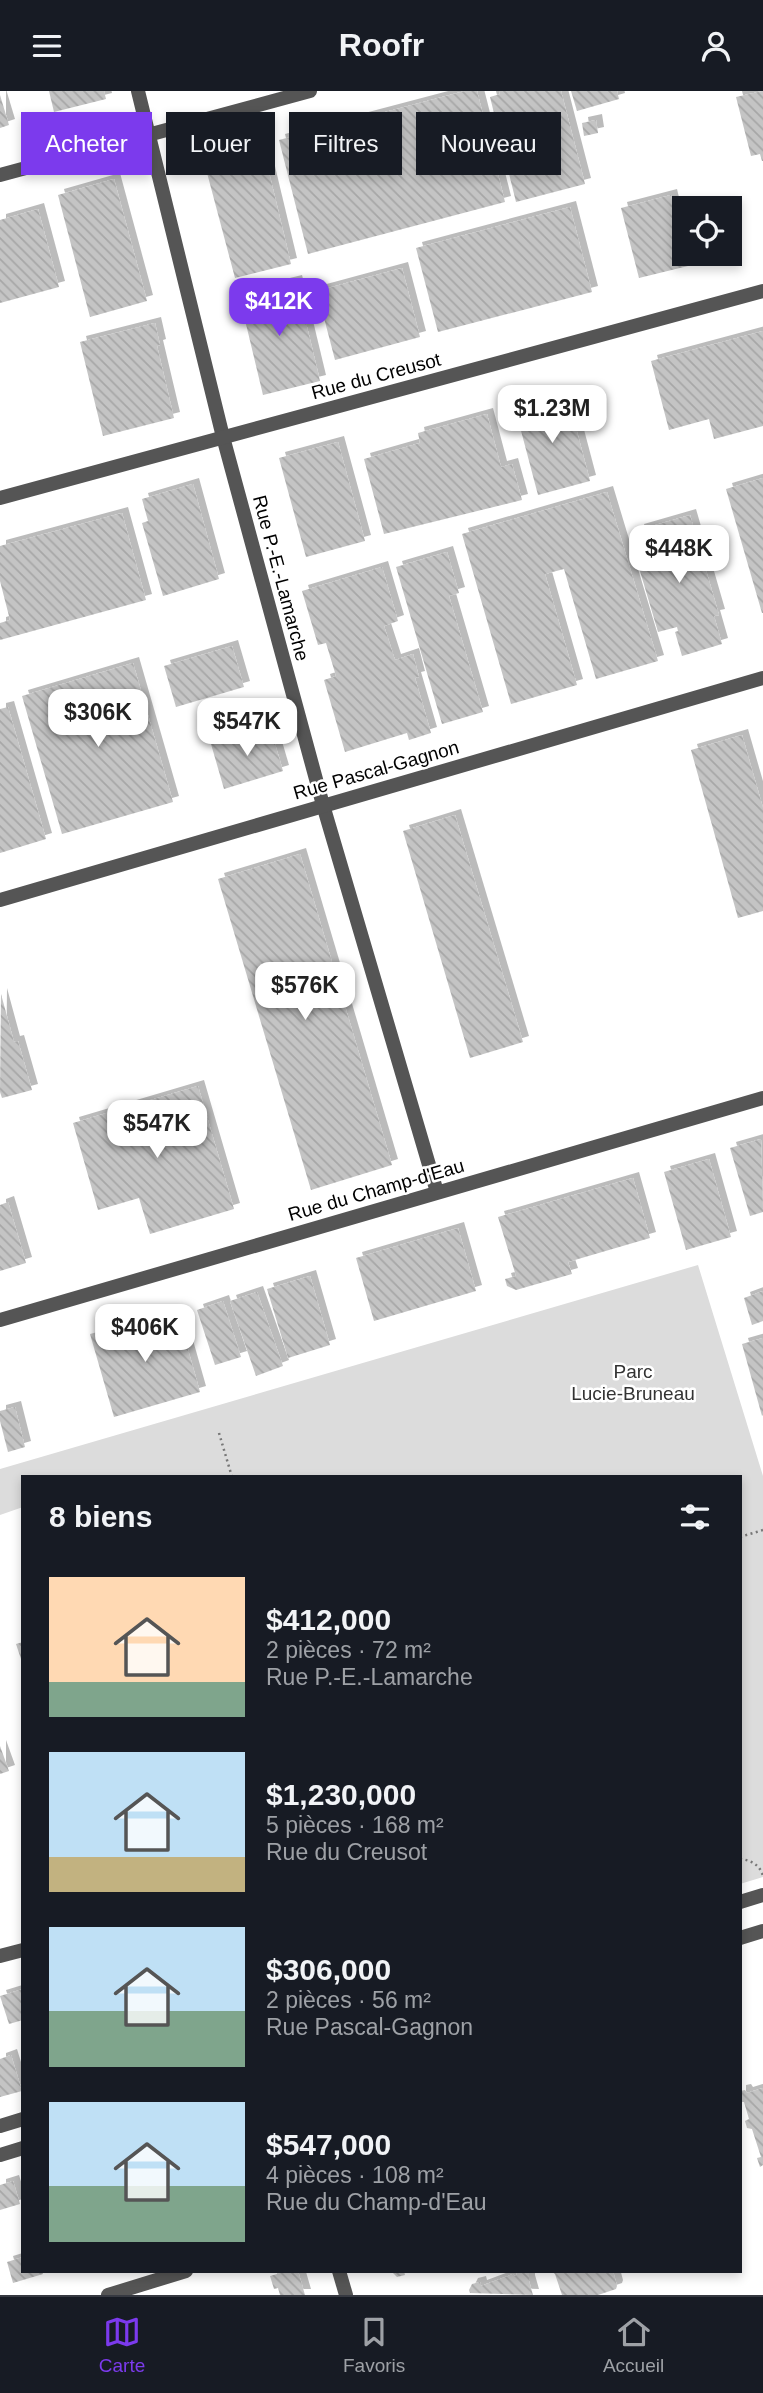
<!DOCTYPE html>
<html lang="fr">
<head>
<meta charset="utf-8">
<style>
	:root { --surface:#171b24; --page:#242831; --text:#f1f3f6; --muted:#9ea1a6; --line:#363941; --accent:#7c3aed }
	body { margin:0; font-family:Arial,sans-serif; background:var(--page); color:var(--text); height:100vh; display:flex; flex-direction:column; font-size:26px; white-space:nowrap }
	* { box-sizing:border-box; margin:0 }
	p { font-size:23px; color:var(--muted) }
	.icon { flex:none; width:38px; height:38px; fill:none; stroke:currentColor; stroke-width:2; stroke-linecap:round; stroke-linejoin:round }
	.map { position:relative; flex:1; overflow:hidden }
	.details { position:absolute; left:21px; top:1384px; width:721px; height:798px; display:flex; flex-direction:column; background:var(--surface); border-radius:0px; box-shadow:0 4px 10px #0003 }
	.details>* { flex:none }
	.top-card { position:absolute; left:21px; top:21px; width:721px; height:63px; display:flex; gap:14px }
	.buttons { position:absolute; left:672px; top:105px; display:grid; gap:14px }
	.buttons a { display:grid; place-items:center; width:70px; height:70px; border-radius:0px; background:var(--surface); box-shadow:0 4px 10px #0003; font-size:35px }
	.price { position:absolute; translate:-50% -60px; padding:0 16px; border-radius:14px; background:#fff; color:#222; font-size:23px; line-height:46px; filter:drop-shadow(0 2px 4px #0008) }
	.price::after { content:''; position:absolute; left:50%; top:42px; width:21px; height:16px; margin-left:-10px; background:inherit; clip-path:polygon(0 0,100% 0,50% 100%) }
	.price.selected { background:var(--accent); color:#fff }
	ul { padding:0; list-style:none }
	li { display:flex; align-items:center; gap:21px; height:175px; padding:0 28px }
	li span { display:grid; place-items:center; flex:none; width:196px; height:140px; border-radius:0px; color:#555 }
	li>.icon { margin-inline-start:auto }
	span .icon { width:84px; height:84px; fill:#fffc; stroke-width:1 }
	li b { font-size:30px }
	h2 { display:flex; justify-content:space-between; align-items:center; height:84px; padding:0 28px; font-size:30px }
	.chip { padding:0 24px; border-radius:0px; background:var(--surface); box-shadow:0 4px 10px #0003; font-size:24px; line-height:63px }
	.chip.selected { background:var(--accent); color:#fff }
	header { display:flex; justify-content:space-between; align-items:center; height:91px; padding:0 28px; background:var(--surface); font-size:32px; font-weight:700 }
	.tabs { display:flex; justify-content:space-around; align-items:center; height:98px; border-top:2px solid var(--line); background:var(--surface); font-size:19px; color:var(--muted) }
	.tabs a { display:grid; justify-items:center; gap:4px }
	.tabs .selected { color:var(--accent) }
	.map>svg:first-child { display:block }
	.park { fill:#dcdcdc }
	.building { fill:url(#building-back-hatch); filter:url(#shadow) }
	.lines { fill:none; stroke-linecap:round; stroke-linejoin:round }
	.path { stroke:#777; stroke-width:2.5; stroke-dasharray:2 3.5; stroke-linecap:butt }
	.minor { stroke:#555; stroke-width:14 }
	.tertiary { stroke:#555; stroke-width:14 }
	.labels { text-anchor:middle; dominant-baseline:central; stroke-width:5; stroke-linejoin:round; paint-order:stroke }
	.street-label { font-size:19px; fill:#000; stroke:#fff }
	.park-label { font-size:19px; fill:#333; stroke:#fff }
</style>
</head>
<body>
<header><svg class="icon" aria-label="menu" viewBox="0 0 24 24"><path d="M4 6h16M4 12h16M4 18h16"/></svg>Roofr<svg class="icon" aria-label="person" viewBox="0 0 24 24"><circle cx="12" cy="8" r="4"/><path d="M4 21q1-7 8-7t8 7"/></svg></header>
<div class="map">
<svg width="763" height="2204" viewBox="0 0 763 2204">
	<defs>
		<pattern id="building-back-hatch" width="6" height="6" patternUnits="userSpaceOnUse" patternTransform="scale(1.75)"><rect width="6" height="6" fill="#c4c4c4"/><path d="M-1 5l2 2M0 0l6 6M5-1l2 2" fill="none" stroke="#a7a7a7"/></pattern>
		<filter id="shadow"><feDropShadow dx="6" dy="-6" stdDeviation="0" flood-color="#0004"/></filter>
	</defs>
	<rect width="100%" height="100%" fill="#fff"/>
	<path class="park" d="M698,1174L763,1385V1786L740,1793V1386H23V1416L0,1424V1378Z"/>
	<g class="building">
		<path d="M49,0H104L106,8L54,21Z"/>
		<path d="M465,0H477L505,111L308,163L279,49Z"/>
		<path d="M499,0H561L585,93L516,111L490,6L500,3Z"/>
		<path d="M571,0H617L619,8L577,20Z"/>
		<path d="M763,0V70H762L760,63L751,65L736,6Z"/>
		<path d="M0,4L9,34L0,37Z"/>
		<path d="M596,29L598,42L584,45L582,32Z"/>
		<path d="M261,48L291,173L235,187L202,63Z"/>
		<path d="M114,88L147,210L90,226L58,104Z"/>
		<path d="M671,104L688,175L639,187L621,117Z"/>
		<path d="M570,116L592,201L438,241L416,157Z"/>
		<path d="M38,118L59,196L0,212V129Z"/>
		<path d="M402,177L420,246L335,269L317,200Z"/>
		<path d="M296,190L320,290L263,304L239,204Z"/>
		<path d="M155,232L160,254L157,255L174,327L103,345L80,251Z"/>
		<path d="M763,240V335L714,348L709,328L669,339L651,270Z"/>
		<path d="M567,303L590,390L538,404L515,317Z"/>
		<path d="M487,323L501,376L512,373L522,409L384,443L364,368L420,352L418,342Z"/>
		<path d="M338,351L365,450L306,466L279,367Z"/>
		<path d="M763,387V522H762L726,398Z"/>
		<path d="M193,393L219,488L163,505L142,432L148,430L142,408Z"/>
		<path d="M607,401L658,570L596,588L564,478L545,483L577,594L511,613L462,443Z"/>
		<path d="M122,422L146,509L0,549V532L10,529L0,490V455Z"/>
		<path d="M690,424L719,524L714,525L722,553L682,565L675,541L678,540L677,536L658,541L637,470L646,468L638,439Z"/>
		<path d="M447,461L459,502L449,505L483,621L442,633L396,476Z"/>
		<path d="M382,476L398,530L384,535L395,569L413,563L419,586L415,587L431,642L409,649L407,642L345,661L324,589L336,585L326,552L318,554L302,500Z"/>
		<path d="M232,555L244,596L176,616L164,575Z"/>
		<path d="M133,572L173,711L62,743L22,605Z"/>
		<path d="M8,616L46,748L0,762V618Z"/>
		<path d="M270,636L283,680L224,698L211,653Z"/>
		<path d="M742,644L763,717V820L738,827L691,659Z"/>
		<path d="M455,724L523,951L470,967L403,740Z"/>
		<path d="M300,763L392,1074L311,1099L218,788Z"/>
		<path d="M1,903L14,951L18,950L32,999L2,1007L0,1001Z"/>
		<path d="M198,995L234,1118L150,1143L139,1107L98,1119L73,1032Z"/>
		<path d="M761,1048L763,1121L750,1125L730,1057Z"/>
		<path d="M709,1068L731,1146L686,1159L664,1081Z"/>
		<path d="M633,1087L650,1147L568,1171L572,1183L516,1199L507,1195L505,1188L516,1185L498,1126Z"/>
		<path d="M8,1111L26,1172L0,1180V1114Z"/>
		<path d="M458,1137L476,1200L374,1230L356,1167Z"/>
		<path d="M310,1185L330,1254L288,1267L267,1198Z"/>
		<path d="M763,1200V1230L752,1234L744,1207Z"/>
		<path d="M257,1201L283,1275L256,1285L230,1210Z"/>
		<path d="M223,1210L241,1266L215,1274L197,1219Z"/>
		<path d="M177,1220L200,1301L114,1326L90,1243Z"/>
		<path d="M763,1247V1324L762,1325L742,1253Z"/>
		<path d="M15,1316L25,1356L8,1361L0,1330V1320Z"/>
		<path d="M23,1551V1571H22L16,1553Z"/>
		<path d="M0,1655L9,1680L0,1683Z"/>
		<path d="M23,1898V1929L9,1933L0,1905Z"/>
		<path d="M11,1964L22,2000L0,2006V1968Z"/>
		<path d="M763,1997V2074L760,2076L757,2067L761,2066L752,2038L747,2037L745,2030L749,2028L744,2011H740V2000L745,1999L747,2002Z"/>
		<path d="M13,2090L20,2113L0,2119V2094Z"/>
		<path d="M23,2166V2180H43V2183L13,2192L7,2171Z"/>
		<path d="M288,2180H298L305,2204H280L278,2197L274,2198L270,2185Z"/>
		<path d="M391,2180H404L405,2184L397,2186Z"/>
		<path d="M516,2180L529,2181V2190L533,2204L470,2202L469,2199L472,2193L480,2191L481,2195L513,2183L514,2185L517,2184Z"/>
		<path d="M551,2180H613L617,2195L616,2198L598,2204H562L555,2183Z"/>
	</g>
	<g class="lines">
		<g class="path">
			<path d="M219,1342L232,1386"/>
			<path d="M740,1446L763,1439"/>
			<path d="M740,1768C751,1769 760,1774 763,1785"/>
		</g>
		<g class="minor">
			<path d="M138,0L223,346L323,714L437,1101"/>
			<path d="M0,84L310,0"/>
			<path d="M0,407L763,200"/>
			<path d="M0,1229L763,1007"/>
			<path d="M0,1865L23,1859"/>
			<path d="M339,2180L346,2204"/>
			<path d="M108,2204L186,2180"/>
		</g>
		<g class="tertiary">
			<path d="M0,809L763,587"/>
			<path d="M740,1811L763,1804"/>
			<path d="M740,1847L763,1840"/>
			<path d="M0,2035L23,2028"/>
			<path d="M0,2064L23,2057"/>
		</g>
	</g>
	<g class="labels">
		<g class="street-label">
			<text transform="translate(376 285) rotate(-15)">Rue du Creusot</text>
			<text transform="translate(281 487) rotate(75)">Rue P.-E.-Lamarche</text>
			<text transform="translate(376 679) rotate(-16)">Rue Pascal-Gagnon</text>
			<text transform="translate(376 1099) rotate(-16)">Rue du Champ-d'Eau</text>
		</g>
		<g class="park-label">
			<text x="633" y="1280">Parc<tspan x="633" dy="22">Lucie-Bruneau</tspan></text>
		</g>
	</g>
</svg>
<div class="buttons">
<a><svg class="icon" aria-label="locate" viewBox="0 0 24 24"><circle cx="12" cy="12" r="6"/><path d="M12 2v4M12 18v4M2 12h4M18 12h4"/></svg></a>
</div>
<b class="price selected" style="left:279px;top:247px">$412K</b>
<b class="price" style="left:552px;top:354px">$1.23M</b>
<b class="price" style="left:679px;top:494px">$448K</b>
<b class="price" style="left:98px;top:658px">$306K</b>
<b class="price" style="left:247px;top:667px">$547K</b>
<b class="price" style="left:305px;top:931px">$576K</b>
<b class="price" style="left:157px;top:1069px">$547K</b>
<b class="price" style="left:145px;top:1273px">$406K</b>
<div class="top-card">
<a class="chip selected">Acheter</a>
<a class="chip">Louer</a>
<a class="chip">Filtres</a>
<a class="chip">Nouveau</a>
</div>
<section class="details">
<h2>8 biens<svg class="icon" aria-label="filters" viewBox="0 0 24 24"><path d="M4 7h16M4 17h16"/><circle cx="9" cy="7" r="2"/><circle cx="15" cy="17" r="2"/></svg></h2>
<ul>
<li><span style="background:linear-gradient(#ffd9b3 75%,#7fa58c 0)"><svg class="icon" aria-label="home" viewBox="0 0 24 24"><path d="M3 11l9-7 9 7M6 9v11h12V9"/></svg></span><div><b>$412,000</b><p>2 pièces · 72 m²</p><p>Rue P.-E.-Lamarche</p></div></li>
<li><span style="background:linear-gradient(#bfe0f5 75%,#c2b280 0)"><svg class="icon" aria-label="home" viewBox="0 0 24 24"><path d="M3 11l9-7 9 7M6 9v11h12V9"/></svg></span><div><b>$1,230,000</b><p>5 pièces · 168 m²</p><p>Rue du Creusot</p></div></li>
<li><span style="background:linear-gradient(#bfe0f5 60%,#7fa58c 0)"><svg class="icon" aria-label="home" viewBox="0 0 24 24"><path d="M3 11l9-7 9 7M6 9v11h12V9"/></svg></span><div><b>$306,000</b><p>2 pièces · 56 m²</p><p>Rue Pascal-Gagnon</p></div></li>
<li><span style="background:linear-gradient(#bfe0f5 60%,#7fa58c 0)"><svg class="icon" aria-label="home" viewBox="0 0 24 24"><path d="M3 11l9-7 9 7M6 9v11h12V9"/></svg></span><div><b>$547,000</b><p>4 pièces · 108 m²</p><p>Rue du Champ-d'Eau</p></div></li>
</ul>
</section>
</div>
<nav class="tabs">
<a class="selected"><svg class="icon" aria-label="map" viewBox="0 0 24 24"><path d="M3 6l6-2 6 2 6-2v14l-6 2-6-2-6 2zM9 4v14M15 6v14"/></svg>Carte</a>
<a><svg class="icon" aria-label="saved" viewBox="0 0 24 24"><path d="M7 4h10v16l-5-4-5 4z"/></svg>Favoris</a>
<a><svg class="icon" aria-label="home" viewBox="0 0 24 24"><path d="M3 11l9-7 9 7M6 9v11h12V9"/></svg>Accueil</a>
</nav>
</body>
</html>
